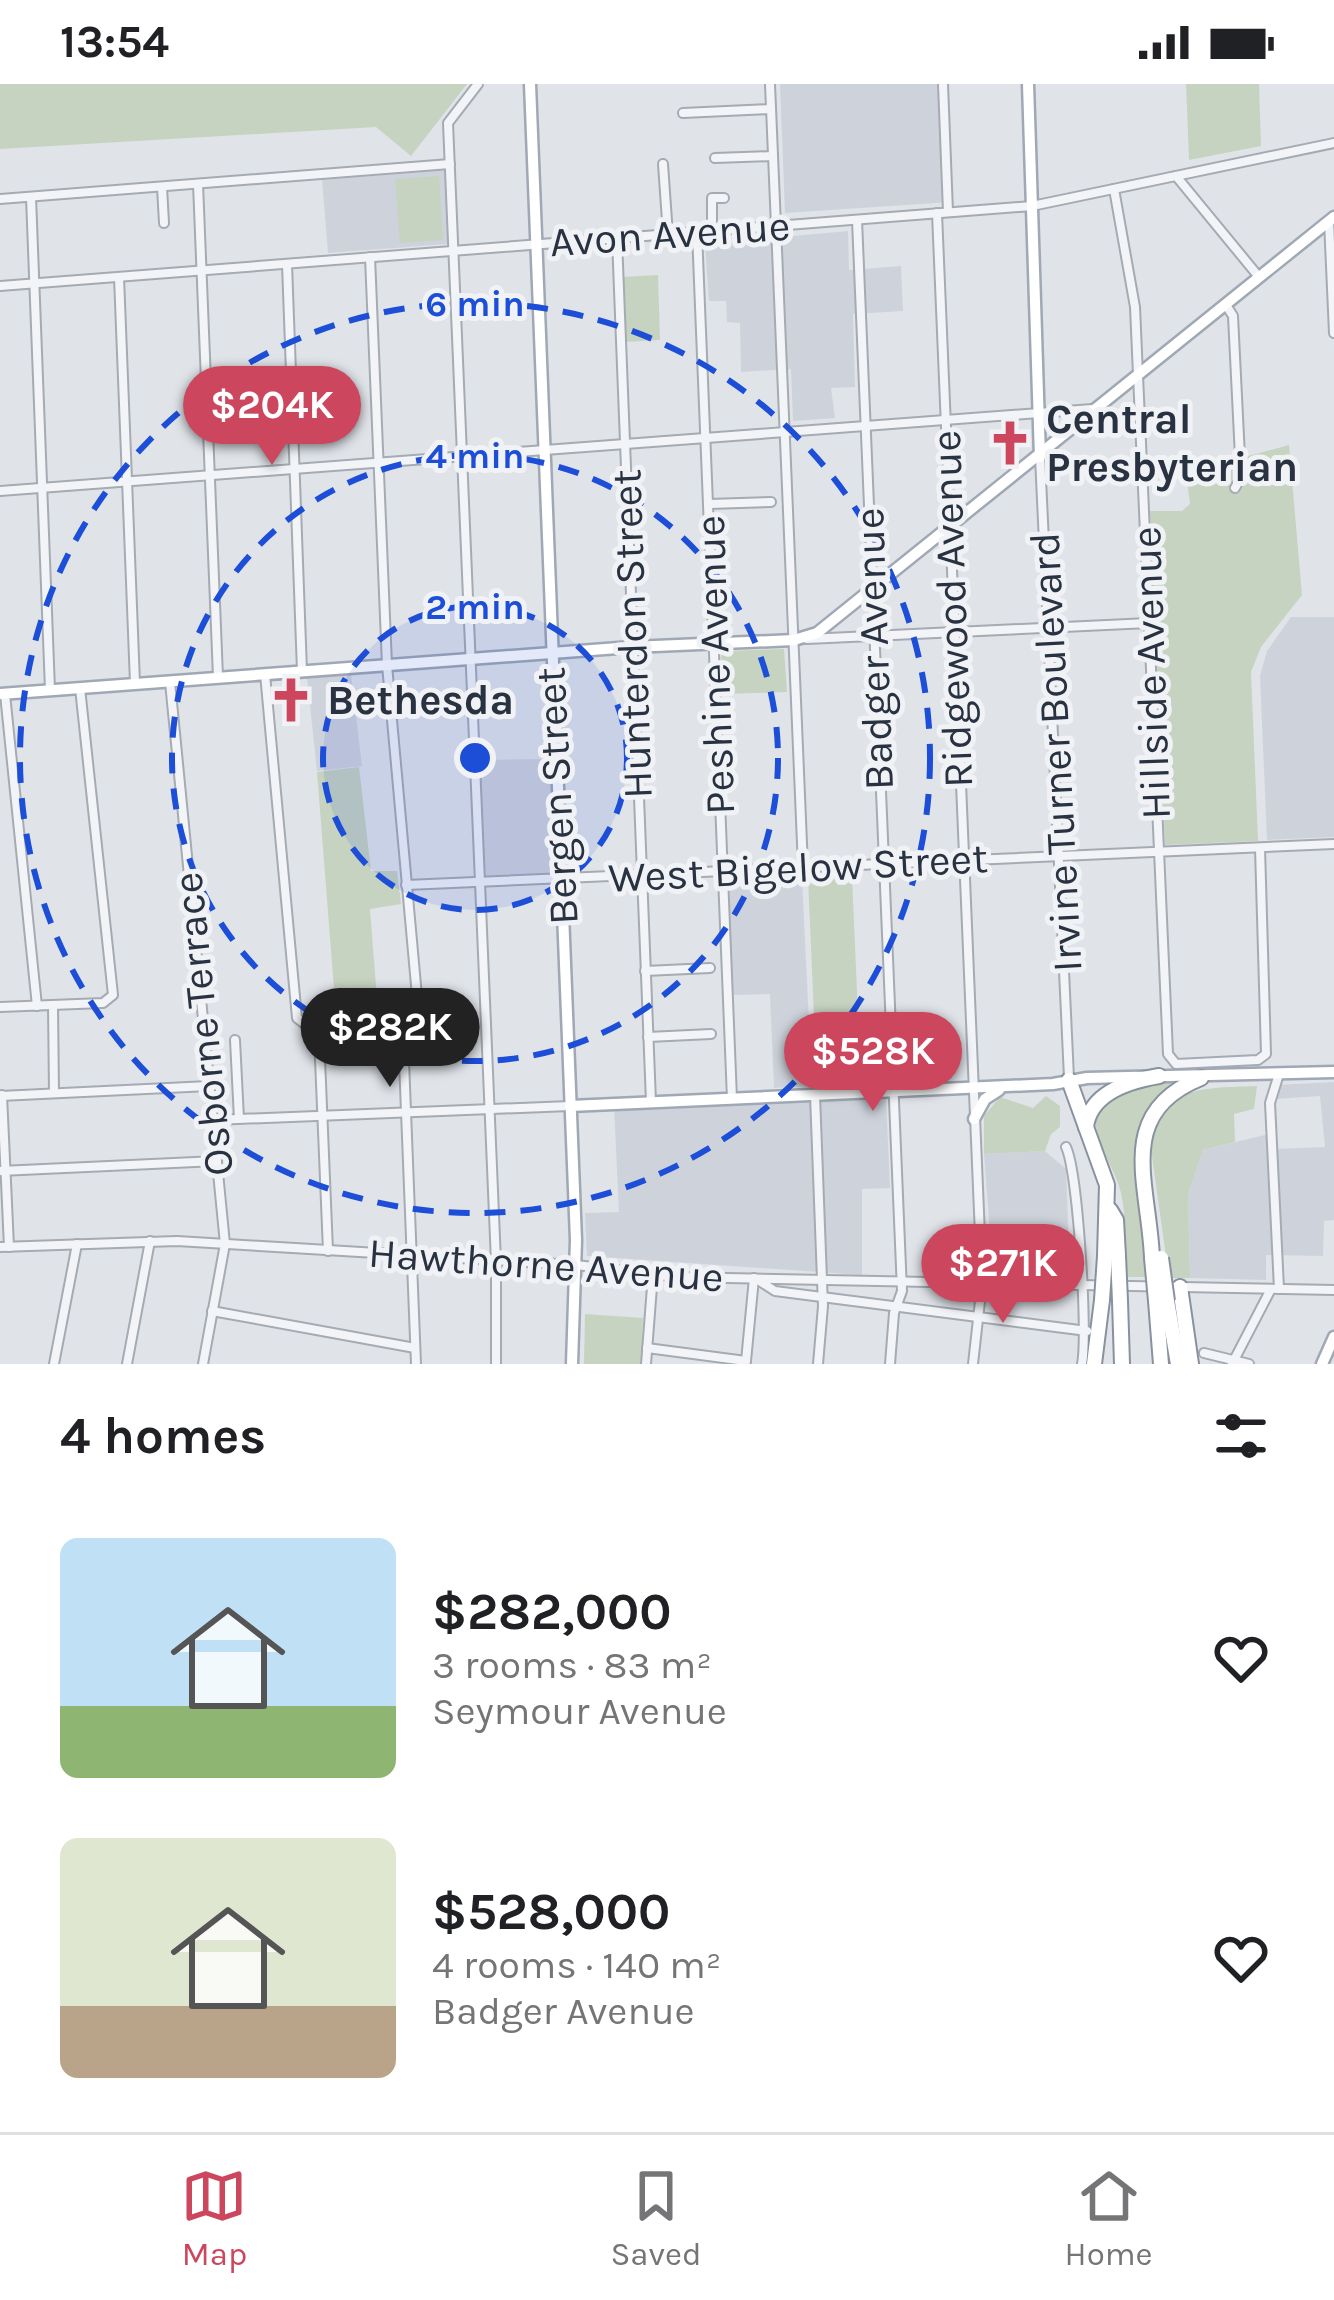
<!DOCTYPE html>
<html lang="en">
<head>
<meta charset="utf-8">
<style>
	:root { --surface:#fff; --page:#f2f2f2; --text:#202124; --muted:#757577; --line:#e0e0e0; --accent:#cc475e }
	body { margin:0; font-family:Karla,sans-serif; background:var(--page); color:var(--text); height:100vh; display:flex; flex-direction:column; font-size:45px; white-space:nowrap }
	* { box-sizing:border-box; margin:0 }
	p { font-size:39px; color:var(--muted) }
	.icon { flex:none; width:66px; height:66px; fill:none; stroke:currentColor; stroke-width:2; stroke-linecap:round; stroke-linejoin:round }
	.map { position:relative; height:1280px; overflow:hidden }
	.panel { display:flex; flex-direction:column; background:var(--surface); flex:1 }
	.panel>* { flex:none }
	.price { position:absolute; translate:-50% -102px; padding:0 27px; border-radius:42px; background:var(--accent); color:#fff; font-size:39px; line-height:78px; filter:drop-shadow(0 3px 6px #0008) }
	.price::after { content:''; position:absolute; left:50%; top:72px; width:36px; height:27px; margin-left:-18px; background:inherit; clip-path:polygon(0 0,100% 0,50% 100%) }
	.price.selected { background:#222; color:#fff }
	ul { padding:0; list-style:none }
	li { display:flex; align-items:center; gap:36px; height:300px; padding:0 60px }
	li span { display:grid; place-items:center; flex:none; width:336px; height:240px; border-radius:18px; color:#555 }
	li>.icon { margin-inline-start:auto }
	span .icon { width:144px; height:144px; fill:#fffc; stroke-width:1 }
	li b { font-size:51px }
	h2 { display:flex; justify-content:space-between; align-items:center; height:144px; padding:0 60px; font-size:51px }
	.status { display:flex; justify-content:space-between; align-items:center; height:84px; padding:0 60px; background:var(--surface); direction:ltr }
	.status svg { height:33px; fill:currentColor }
	.dock { display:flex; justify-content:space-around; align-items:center; height:168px; border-top:3px solid var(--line); background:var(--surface); font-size:33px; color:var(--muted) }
	.dock a { display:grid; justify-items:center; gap:6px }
	.dock .selected { color:var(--accent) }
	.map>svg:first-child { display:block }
	.built { fill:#ced3db }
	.green { fill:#c6d3c1 }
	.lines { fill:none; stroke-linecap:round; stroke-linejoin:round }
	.minor-casing { stroke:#a5abb3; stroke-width:12 }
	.major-casing { stroke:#9fa8b4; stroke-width:15 }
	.highway-casing { stroke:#88919f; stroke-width:18 }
	.minor { stroke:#f3f4f7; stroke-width:8 }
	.major { stroke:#fff; stroke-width:10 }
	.highway { stroke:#fff; stroke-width:14 }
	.highway-bridge-casing { stroke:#88919f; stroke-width:18; stroke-linecap:butt }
	.highway-bridge { stroke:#fff; stroke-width:14 }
	.ring { fill:none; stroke:#1d4ed8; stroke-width:6; stroke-dasharray:21 15 }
	.labels { text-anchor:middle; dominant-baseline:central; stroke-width:10; stroke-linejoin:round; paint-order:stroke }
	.street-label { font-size:42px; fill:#293240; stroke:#f0f2f6 }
	.poi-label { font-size:42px; font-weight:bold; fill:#293240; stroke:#f0f2f6; text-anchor:start }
	.centre { fill:#1d4ed8; stroke:#f0f2f6; stroke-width:6 }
	.ring-label { font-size:36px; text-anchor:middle; font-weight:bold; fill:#1d4ed8; stroke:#f0f2f6; stroke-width:10; stroke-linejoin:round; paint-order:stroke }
</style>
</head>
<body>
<div class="status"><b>13:54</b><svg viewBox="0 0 49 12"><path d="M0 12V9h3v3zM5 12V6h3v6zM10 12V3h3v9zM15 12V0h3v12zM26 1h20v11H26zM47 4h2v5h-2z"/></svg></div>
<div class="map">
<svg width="1334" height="1280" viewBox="0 0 1334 1280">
	<rect width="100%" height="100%" fill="#e0e4e9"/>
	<g class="built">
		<path d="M780,0H948L952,118L785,129Z"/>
		<path d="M446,86L448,160L328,169L322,96Z"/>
		<path d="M848,147L849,186L901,182L903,227L853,230L855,303L831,304L835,334L793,337L791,285L741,288L740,239L727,238L726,217H709L705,160Z"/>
		<path d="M1291,533H1334V753L1267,756L1260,592L1267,567Z"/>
		<path d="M351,590L362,682L317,687L307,594Z"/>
		<path d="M552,675L553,790L483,792L479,676Z"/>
		<path d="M802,794L812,1002L774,1004L770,910L733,911L728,797Z"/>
		<path d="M1334,998V1136L1324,1137L1323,1172L1266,1171V1196L1190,1194L1188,1110L1203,1066L1273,1049L1274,1065L1325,1063L1320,1012L1276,1015L1277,1001Z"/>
		<path d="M886,1014L890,1104L862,1105V1191L587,1172L585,1129L619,1128L614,1023Z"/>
		<path d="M1045,1067L1066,1085L1070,1192L993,1187L984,1070Z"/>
	</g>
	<g class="green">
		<path d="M0,0H467L411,72L376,43L0,65Z"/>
		<path d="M1186,0H1259L1261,62L1189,76Z"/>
		<path d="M439,92L443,156L400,159L395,95Z"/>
		<path d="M658,191L660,256L624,258L620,193Z"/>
		<path d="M1289,361L1302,511L1261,563L1251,588L1258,757L1165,761L1150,427H1182L1190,420L1186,389Z"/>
		<path d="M784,565L787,608L723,610L721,567Z"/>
		<path d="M359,683L371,787H397L401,820L370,825L379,941L337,943L317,688Z"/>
		<path d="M852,792L861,1000L817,1002L808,794Z"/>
		<path d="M1180,995L1157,1012L1139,1042L1145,1193H1126C1124,1166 1127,1135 1121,1109C1116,1088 1102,1069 1097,1048C1086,1007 1152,998 1180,995Z"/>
		<path d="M1257,1002L1254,1025L1234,1030L1235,1058L1203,1066L1188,1110L1190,1194H1169L1149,1051C1162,1000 1214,1004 1257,1002Z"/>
		<path d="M1046,1012L1060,1022V1043L1051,1050L1045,1067L984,1070V1032L1000,1013L1033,1024Z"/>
		<path d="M585,1230L643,1234L641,1280H584Z"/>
	</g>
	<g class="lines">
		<g class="minor-casing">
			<g id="minor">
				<path d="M478,0L448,39L496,1178V1280"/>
				<path d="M770,0L803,783"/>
				<path d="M943,0L948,128"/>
				<path d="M683,29L771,25"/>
				<path d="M715,74L773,72"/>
				<path d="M663,80L668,151"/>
				<path d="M1176,92L1259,193"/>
				<path d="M198,100L218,593"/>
				<path d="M162,103L164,139"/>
				<path d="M1114,105L1135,223L1168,970L1176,980L1258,976L1266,970L1260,764"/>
				<path d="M31,113L50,606"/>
				<path d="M0,115L450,80"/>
				<path d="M937,129L982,1199L973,1280"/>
				<path d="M857,136L902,1207L894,1229L890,1280"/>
				<path d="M1329,137L1334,249"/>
				<path d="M712,147V114H724"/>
				<path d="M697,148L732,1015"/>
				<path d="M617,155L651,1018"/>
				<path d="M370,173L387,581L417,912L403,952L416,1280"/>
				<path d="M287,180L302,587"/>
				<path d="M119,193L135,599"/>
				<path d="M0,202L1032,122L1334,59"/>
				<path d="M1226,221L1233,232L1241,393L1235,404"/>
				<path d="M1040,373L1069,994"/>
				<path d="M0,407L1092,325"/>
				<path d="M709,420L771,418"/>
				<path d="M807,555L1149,539"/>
				<path d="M265,590L297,934L319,951L328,1167"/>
				<path d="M170,598L225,1160L203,1280"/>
				<path d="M5,610L37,922"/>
				<path d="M406,801L1334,760"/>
				<path d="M645,887L710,884"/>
				<path d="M53,921L54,1009"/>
				<path d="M0,923L103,919L113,911L80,604"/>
				<path d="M648,953L711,950"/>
				<path d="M235,956L239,1035"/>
				<path d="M2,1011L9,1163"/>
				<path d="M815,1011L823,1222L818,1280"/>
				<path d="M0,1012L209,1002"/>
				<path d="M213,1036L570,1022"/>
				<path d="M1066,1063C1078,1088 1088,1251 1082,1280"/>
				<path d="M0,1087L217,1077"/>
				<path d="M0,1163L177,1157L576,1181L677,1193L1334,1206"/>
				<path d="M758,1196L775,1207L1087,1247"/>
				<path d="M1279,1205L1270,1019L1279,990"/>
				<path d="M212,1227L415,1264"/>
				<path d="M647,1264L746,1277"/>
				<path d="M1204,1269L1249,1280"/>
				<path d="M746,1277L754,1194"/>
				<path d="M54,1280L77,1160"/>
				<path d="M127,1280L150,1157"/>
				<path d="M646,1280L653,1190"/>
				<path d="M1232,1280L1271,1205"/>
			</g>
		</g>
		<g class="major-casing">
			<g id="major">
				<path d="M530,0L576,1156L572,1280"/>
				<path d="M1028,0L1040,373"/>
				<path d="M0,610L632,563L794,556L817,549L1334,133"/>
				<path d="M570,1022L1053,1000L1087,994L1334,988"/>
				<path d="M974,1035L985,1015L999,1006"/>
				<path d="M1322,1280L1334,1253"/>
			</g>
		</g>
		<g class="highway-casing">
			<g id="highway">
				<path d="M1069,996L1107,1101L1105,1172"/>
				<path d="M1086,1043C1090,1009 1129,997 1159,992"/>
				<path d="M1110,1126L1116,1136L1118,1172"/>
				<path d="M1152,1174C1149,1099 1114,1029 1201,994"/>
				<path d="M1180,1203L1191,1280"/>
				<path d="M1120,1217L1122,1280"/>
				<path d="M1156,1217L1161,1280"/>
				<path d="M1167,1217L1178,1280"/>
				<path d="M1094,1280L1102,1216"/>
			</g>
		</g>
		<use href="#minor" class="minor"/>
		<use href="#major" class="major"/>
		<use href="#highway" class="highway"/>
		<g class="highway-bridge-casing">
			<g id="highway-bridge">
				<path d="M1118,1172L1120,1217"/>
				<path d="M1152,1174L1156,1217"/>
				<path d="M1161,1174L1167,1217"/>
				<path d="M1102,1216L1105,1172"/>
			</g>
		</g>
		<use href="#highway-bridge" class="highway-bridge"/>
	</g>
	<circle cx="475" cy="674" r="152" fill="#1d4ed8" fill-opacity=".12"/>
	<g class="ring">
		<circle cx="475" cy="674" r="152"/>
		<circle cx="475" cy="674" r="303"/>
		<circle cx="475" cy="674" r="455"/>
	</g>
	<defs>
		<g id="church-bare" transform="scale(3.6)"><path d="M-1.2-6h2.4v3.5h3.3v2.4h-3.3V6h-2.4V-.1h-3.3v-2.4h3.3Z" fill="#cc475e" stroke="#f0f2f6" stroke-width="2.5" paint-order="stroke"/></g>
	</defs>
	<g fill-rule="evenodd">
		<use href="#church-bare" x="1010" y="359"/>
		<use href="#church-bare" x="291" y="616"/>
	</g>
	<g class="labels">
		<g class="street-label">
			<text transform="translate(670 150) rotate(-4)">Avon Avenue</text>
			<text transform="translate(952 525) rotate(-92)">Ridgewood Avenue</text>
			<text transform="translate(632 550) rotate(-92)">Hunterdon Street</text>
			<text transform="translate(874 565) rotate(-92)">Badger Avenue</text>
			<text transform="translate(715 581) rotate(-92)">Peshine Avenue</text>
			<text transform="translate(1151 589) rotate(-92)">Hillside Avenue</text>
			<text transform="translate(1056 668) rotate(-93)">Irvine Turner Boulevard</text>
			<text transform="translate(557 712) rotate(-93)">Bergen Street</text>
			<text transform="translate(798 784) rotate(-3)">West Bigelow Street</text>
			<text transform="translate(203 940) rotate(-96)">Osborne Terrace</text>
			<text transform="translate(546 1181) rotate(4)">Hawthorne Avenue</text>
		</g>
		<g class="poi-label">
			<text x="1046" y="335">Central<tspan x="1046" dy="48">Presbyterian</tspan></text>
			<text x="327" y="616">Bethesda</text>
		</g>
	</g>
	<circle cx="475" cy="674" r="18" class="centre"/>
	<g class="ring-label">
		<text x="475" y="232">6 min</text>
		<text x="475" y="384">4 min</text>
		<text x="475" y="535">2 min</text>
	</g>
</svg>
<b class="price" style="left:272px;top:384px">$204K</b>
<b class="price selected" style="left:390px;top:1006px">$282K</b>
<b class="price" style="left:873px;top:1030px">$528K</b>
<b class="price" style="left:1003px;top:1242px">$271K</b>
</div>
<section class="panel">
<h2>4 homes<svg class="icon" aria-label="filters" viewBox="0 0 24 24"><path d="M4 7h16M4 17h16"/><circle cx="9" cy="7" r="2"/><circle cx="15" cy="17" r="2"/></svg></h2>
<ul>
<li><span style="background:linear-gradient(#bfe0f5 70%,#8fb573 0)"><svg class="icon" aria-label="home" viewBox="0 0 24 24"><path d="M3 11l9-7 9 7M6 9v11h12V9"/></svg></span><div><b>$282,000</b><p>3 rooms · 83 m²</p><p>Seymour Avenue</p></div><svg class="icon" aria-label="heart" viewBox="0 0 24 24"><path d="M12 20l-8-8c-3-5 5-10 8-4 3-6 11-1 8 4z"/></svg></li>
<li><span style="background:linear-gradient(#dfe7d0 70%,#b9a48a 0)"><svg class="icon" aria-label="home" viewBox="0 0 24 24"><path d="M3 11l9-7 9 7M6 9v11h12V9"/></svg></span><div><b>$528,000</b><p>4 rooms · 140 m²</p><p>Badger Avenue</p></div><svg class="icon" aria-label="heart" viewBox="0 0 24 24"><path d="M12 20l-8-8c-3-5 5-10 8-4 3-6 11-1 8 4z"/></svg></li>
</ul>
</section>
<nav class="dock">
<a class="selected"><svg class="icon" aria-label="map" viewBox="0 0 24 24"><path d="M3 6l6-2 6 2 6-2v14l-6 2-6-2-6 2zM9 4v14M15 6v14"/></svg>Map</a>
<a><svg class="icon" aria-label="saved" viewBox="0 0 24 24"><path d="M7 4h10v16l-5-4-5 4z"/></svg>Saved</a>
<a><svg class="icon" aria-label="home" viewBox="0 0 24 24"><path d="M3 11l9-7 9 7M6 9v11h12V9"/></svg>Home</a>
</nav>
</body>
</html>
